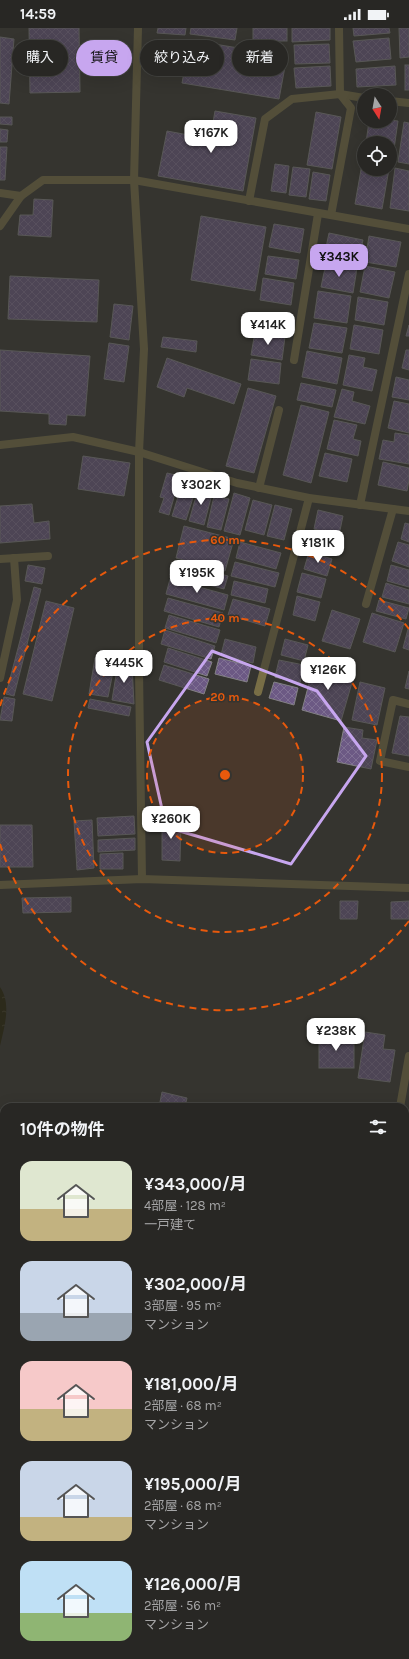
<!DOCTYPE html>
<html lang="ja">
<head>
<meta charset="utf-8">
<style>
	:root { --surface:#282724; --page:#343331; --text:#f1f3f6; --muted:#a5a5a6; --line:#444441; --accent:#c7a6ef }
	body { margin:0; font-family:Karla,"Noto Sans JP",sans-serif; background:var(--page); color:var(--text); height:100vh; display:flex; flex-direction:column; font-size:15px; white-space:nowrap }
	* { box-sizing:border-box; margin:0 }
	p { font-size:13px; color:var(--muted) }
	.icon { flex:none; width:22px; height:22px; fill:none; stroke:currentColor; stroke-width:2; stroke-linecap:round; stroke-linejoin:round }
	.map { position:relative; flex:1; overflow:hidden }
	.sheet { position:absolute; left:0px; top:1075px; width:409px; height:556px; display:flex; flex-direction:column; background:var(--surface); border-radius:12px 12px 0 0; box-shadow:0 4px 16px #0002,0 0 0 1px var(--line) }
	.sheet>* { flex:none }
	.hud { position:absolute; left:12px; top:12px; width:385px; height:36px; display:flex; gap:8px }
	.needle { width:26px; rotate:169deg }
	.fabs { position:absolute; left:357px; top:60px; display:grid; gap:8px }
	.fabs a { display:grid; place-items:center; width:40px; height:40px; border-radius:50%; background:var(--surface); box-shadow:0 4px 16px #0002,0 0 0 1px var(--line); font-size:20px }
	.price { position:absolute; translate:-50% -34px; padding:0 9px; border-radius:8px; background:#fff; color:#222; font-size:13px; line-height:26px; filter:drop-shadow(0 1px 2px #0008) }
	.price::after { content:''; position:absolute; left:50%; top:24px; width:12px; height:9px; margin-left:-6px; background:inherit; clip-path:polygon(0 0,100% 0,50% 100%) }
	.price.selected { background:var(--accent); color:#111 }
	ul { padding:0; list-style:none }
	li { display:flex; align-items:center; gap:12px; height:100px; padding:0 20px }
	li span { display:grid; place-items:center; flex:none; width:112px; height:80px; border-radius:12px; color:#555 }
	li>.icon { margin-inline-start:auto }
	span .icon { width:48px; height:48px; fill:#fffc; stroke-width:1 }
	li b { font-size:17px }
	h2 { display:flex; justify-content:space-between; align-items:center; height:48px; padding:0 20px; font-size:17px }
	.tag { padding:0 14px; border-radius:18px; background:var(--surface); box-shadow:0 4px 16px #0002,0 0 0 1px var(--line); font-size:14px; line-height:36px }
	.tag.selected { background:var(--accent); color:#111 }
	.status { display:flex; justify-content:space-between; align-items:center; height:28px; padding:0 20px; background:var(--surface); direction:ltr }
	.status svg { height:11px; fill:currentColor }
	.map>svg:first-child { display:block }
	.water { fill:url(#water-ripples) }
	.building { fill:url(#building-cross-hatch); stroke:#838185 }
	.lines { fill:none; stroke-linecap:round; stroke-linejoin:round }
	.lane { stroke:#786e46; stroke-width:8 }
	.street { stroke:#786e46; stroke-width:8 }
	.marked { fill:none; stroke:#c7a6ef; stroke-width:3; stroke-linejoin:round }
	.ring { fill:none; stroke:#e8590c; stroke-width:2; stroke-dasharray:7 5 }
	.centre { fill:#e8590c; stroke:#353430; stroke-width:2 }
	.ring-label { font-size:12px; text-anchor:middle; font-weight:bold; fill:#e8590c; stroke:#353430; stroke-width:3; stroke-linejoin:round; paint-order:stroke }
</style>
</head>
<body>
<div class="status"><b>14:59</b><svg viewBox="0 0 49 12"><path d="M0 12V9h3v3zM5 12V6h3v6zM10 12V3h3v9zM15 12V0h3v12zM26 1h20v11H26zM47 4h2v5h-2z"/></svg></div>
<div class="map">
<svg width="409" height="1631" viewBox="0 0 409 1631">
	<defs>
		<pattern id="water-ripples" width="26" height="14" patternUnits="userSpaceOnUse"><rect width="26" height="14" fill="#231d03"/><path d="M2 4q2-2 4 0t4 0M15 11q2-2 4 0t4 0" fill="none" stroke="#423d27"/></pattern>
		<pattern id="building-cross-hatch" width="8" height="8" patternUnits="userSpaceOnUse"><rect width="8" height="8" fill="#6c5984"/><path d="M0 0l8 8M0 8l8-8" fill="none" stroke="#807094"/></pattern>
	</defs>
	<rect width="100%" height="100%" fill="#353430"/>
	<path class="water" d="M0,959C12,976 4,1000 0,1018Z"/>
	<g class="building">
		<path d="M29,0H79L80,64L30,65Z"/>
		<path d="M158,0H186L185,7L157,5Z"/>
		<path d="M191,0H237L235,12L190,6Z"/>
		<rect x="253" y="0" width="34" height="13"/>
		<path d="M292,0H330V12L292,14Z"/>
		<path d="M353,0H389L390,5L354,8Z"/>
		<path d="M399,0H409V29L400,30Z"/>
		<path d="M0,9L14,11L9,76L0,75Z"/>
		<path d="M389,10L391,31L356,34L353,13Z"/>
		<path d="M190,12L287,28L279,71L182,55Z"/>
		<path d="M329,16L330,35L295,36L294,17Z"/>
		<rect x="405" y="37" width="4" height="25"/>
		<path d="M330,38L331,58L296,60L294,40Z"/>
		<path d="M395,38L396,57L357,59L356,41Z"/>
		<path d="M215,83L256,90L243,163L158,148L167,103L210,111Z"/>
		<path d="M316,84L341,89L332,141L307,137Z"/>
		<path d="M0,89H12V97L0,96Z"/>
		<path d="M390,92L398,93L392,135H390V115H366L369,93Z"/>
		<path d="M404,94L409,95V136L398,134Z"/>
		<path d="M0,101L8,102L7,114H0Z"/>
		<path d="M0,119H7L5,152H0Z"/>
		<path d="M275,136L289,138L286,165L271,163Z"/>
		<path d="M362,136H364V141H389L382,181L355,176Z"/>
		<path d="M293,139L310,141L306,169L289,167Z"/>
		<path d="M395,140L409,143V183L390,180Z"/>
		<path d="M313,144L330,147L326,173L309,171Z"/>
		<path d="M34,171L53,172L51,209L18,207L20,187H33Z"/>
		<path d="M201,188L266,199L255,263L191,252Z"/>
		<path d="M274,196L304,201L300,225L269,219Z"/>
		<path d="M329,205L363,212L358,235L324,229Z"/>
		<path d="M369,208L401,214L396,239L365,234Z"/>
		<path d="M268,228L299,232L296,251L265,246Z"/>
		<path d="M326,235L357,240L353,265L321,259Z"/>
		<path d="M365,238L395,244L389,270L360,264Z"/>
		<path d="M10,248L99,252L97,294L8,291Z"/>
		<path d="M263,250L294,255L291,277L260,272Z"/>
		<path d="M318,263L351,268L347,295L314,290Z"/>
		<path d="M358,269L388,274L384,297L355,292Z"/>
		<path d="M114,276L133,278L129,312L110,309Z"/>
		<path d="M314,295L347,300L342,325L309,320Z"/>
		<path d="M354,297L383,302L379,326L350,321Z"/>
		<path d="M409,297V308H406Z"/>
		<path d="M255,304L285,309L282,332L251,327Z"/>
		<path d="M163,309L197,313L196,324L161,319Z"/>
		<path d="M109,315L129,318L124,354L104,351Z"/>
		<path d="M0,322L90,328L85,388L67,387L66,397L49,396V386L0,383Z"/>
		<path d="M406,322H409V342L402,340Z"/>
		<path d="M307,323L342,330L337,356L302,349Z"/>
		<path d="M349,327L365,330L363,339L377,342L372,363L343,357Z"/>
		<path d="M167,330L241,356L234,376L187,360L184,369L157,359Z"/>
		<path d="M251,331L281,335L279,356L248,352Z"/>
		<path d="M396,349L409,352V372L392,369Z"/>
		<path d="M301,355L336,362L332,379L297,372Z"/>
		<path d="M248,360L276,368L254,445L226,438Z"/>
		<path d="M342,361L354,364L352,373L370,378L365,396L334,389Z"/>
		<path d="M394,373L409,376V405L388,400Z"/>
		<path d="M301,377L329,384L311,455L283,447Z"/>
		<path d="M334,392L357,397L353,411L361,413L358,428L327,421Z"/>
		<path d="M395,405L409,407V436L379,431L383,412L394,414Z"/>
		<path d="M325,425L352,431L347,454L319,448Z"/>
		<path d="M83,428L130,435L124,468L78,461Z"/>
		<path d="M383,434L409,440V452L407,463L378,457Z"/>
		<path d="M167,445L180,448L169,487L159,484L164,470L160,469Z"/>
		<path d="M183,453L197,457L186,492L172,488Z"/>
		<path d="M199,458L213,462L204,497L189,493Z"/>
		<path d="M234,465L250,470L240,507L224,503Z"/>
		<path d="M214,468L229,471L221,502L207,499Z"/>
		<path d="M253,472L272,477L264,507L245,502Z"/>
		<path d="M32,476L34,495L49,493L50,511L0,515V478Z"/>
		<path d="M275,477L292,481L284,512L267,508Z"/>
		<path d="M318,482L343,488L339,507L314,501Z"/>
		<path d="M405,495L409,496V514L401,511Z"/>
		<path d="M184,498L234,511L225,543L176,530Z"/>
		<path d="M314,503L337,510L333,526L309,520Z"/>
		<path d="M240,514L281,525L276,541L236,530Z"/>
		<path d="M398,514L409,517V539L392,533Z"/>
		<path d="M309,524L332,531L327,548L304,541Z"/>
		<path d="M174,533L228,548L224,561L170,547Z"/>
		<path d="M235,534L279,545L275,559L231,548Z"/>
		<path d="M28,537L45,540L42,556L25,553Z"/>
		<path d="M391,537L409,542V559L387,553Z"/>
		<path d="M302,545L326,551L321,570L297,564Z"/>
		<path d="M170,551L228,567L224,582L166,566Z"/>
		<path d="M234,553L268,561L265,575L231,567Z"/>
		<path d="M386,555L409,562V576L382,569Z"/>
		<path d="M34,559L41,561L14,668L6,666Z"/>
		<path d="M297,568L320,574L315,593L293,587Z"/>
		<path d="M168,570L223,585L219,599L164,583Z"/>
		<path d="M233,571L270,581L265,598L228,587Z"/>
		<path d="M379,572L409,580L406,591L376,583Z"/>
		<path d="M46,573L74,580L52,673L23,666Z"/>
		<path d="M332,582L360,591L350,621L322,613Z"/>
		<path d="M372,585L404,595L395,624L363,614Z"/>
		<path d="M169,587L220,602L216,615L165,600Z"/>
		<path d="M408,601H409V622L403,620Z"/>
		<path d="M165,602L215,618L211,631L161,616Z"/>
		<path d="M225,611L256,619L253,635L221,627Z"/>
		<path d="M285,611L308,617L304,633L281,627Z"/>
		<path d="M168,620L212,634L207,648L164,634Z"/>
		<path d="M95,630L115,634L108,669L89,666Z"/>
		<path d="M219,630L251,638L247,654L215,646Z"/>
		<path d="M279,632L304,637L300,655L275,649Z"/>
		<path d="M315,633L355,644L341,693L302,682Z"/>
		<path d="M118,635L132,637L134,676L112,672Z"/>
		<path d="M164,637L209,651L204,666L159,652Z"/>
		<path d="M409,643V661L405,660Z"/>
		<path d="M274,654L298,660L294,677L269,670Z"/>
		<path d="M360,654L385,660L377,697L352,692Z"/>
		<path d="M4,669L15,671L12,693L0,692Z"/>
		<path d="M90,671L131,679L129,688L88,680Z"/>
		<path d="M400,688L409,689V728L392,725Z"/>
		<path d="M344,699L363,702L362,710L377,712L371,741L337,734Z"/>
		<path d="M134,788L135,806L98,808L97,790Z"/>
		<path d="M162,791H181L180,833L162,832Z"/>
		<path d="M92,792L94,840L77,842L74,793Z"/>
		<path d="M0,797H32L33,839H0Z"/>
		<path d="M135,810V822L98,824V812Z"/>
		<path d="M123,825V841H100V826Z"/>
		<path d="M71,869V884L23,885L22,870Z"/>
		<path d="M340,873H358L357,891H340Z"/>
		<path d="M409,873V891H391V874Z"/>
		<path d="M365,1004L385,1007L383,1021L395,1022L390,1054L358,1050Z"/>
		<rect x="319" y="1009" width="35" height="31"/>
		<path d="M162,1064L187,1070L185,1079H159Z"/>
		<path d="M405,1236L409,1237L408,1257L405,1256Z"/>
		<path d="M405,1314L409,1315V1359H405Z"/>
		<path d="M405,1375L409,1376V1440L405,1439Z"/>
		<path d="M262,1627H270L281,1631H260Z"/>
	</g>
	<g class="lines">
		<g class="lane">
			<path d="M390,73L409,75"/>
			<path d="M294,332L318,186"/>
			<path d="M259,460L279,382"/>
			<path d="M360,477L409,246"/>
			<path d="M366,576L393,481"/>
			<path d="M258,664L309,470"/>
			<path d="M409,676L393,672L380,733L409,739"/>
		</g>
		<g class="street">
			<path d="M138,0L134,152L144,321L139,424V643L142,851"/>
			<path d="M0,165L21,168"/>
			<path d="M249,173L265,91L292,71L340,66L364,70"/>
			<path d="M331,187L351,80L340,66L339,0"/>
			<path d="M0,198L21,168L43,152H134L409,201"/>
			<path d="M0,417L73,409L139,424L237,455L309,470L409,483"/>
			<path d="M0,531L48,528"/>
			<path d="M0,650L17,572L14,530"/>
			<path d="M0,857L142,851L409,860"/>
			<path d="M400,1079L409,1028"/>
			<path d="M0,1443H4"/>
			<path d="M405,1465L409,1466"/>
			<path d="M323,1631V1627"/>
		</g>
	</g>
	<path d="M0 0H409V1631H0ZM212,623L317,663L366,728L291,836L166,799L147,714Z" fill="#353430" fill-opacity=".55" fill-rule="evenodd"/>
	<path class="marked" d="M212,623L317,663L366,728L291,836L166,799L147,714Z"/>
	<circle cx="225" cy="747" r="78" fill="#e8590c" fill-opacity=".12"/>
	<g class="ring">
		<circle cx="225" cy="747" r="78"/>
		<circle cx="225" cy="747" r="157"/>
		<path d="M409 893A235 235 0 0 1 0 816M0 678A235 235 0 0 1 409 601"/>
	</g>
	<circle cx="225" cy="747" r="6" class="centre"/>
	<g class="ring-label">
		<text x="225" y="516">60 m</text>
		<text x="225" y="594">40 m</text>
		<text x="225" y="673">20 m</text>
	</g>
</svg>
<div class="fabs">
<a><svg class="needle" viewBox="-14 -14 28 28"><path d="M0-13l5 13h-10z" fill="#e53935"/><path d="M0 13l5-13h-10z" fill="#a5a5a6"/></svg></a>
<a><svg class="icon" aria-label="locate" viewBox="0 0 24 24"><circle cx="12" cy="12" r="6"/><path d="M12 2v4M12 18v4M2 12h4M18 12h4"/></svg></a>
</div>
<b class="price" style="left:211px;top:126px">¥167K</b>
<b class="price selected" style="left:339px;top:250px">¥343K</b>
<b class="price" style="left:268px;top:318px">¥414K</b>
<b class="price" style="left:201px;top:478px">¥302K</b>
<b class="price" style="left:318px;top:536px">¥181K</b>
<b class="price" style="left:197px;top:566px">¥195K</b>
<b class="price" style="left:124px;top:656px">¥445K</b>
<b class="price" style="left:328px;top:663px">¥126K</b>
<b class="price" style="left:171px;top:812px">¥260K</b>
<b class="price" style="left:336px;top:1024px">¥238K</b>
<div class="hud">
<a class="tag">購入</a>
<a class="tag selected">賃貸</a>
<a class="tag">絞り込み</a>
<a class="tag">新着</a>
</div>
<section class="sheet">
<h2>10件の物件<svg class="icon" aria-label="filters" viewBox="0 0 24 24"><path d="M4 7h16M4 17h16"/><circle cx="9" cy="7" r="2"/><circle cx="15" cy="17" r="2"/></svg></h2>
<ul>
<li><span style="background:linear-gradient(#dfe7d0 60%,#c2b280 0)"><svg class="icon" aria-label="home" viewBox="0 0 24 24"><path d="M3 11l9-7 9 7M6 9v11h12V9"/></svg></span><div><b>¥343,000/月</b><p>4部屋 · 128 m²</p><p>一戸建て</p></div></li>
<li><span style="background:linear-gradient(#c9d6e8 65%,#9aa5b1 0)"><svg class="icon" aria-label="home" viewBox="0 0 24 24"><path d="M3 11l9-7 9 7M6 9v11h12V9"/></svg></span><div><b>¥302,000/月</b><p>3部屋 · 95 m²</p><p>マンション</p></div></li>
<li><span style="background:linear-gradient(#f6c9c9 60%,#c2b280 0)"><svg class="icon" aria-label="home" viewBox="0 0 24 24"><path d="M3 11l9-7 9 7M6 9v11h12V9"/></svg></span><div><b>¥181,000/月</b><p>2部屋 · 68 m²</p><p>マンション</p></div></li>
<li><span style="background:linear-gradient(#c9d6e8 70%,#c2b280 0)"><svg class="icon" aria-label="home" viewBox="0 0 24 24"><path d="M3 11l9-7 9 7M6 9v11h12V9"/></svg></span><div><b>¥195,000/月</b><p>2部屋 · 68 m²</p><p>マンション</p></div></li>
<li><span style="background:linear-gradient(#bfe0f5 65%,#8fb573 0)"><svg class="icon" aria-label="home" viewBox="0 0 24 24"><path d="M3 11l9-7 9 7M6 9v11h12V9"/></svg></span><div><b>¥126,000/月</b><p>2部屋 · 56 m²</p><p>マンション</p></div></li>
</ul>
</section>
</div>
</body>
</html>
